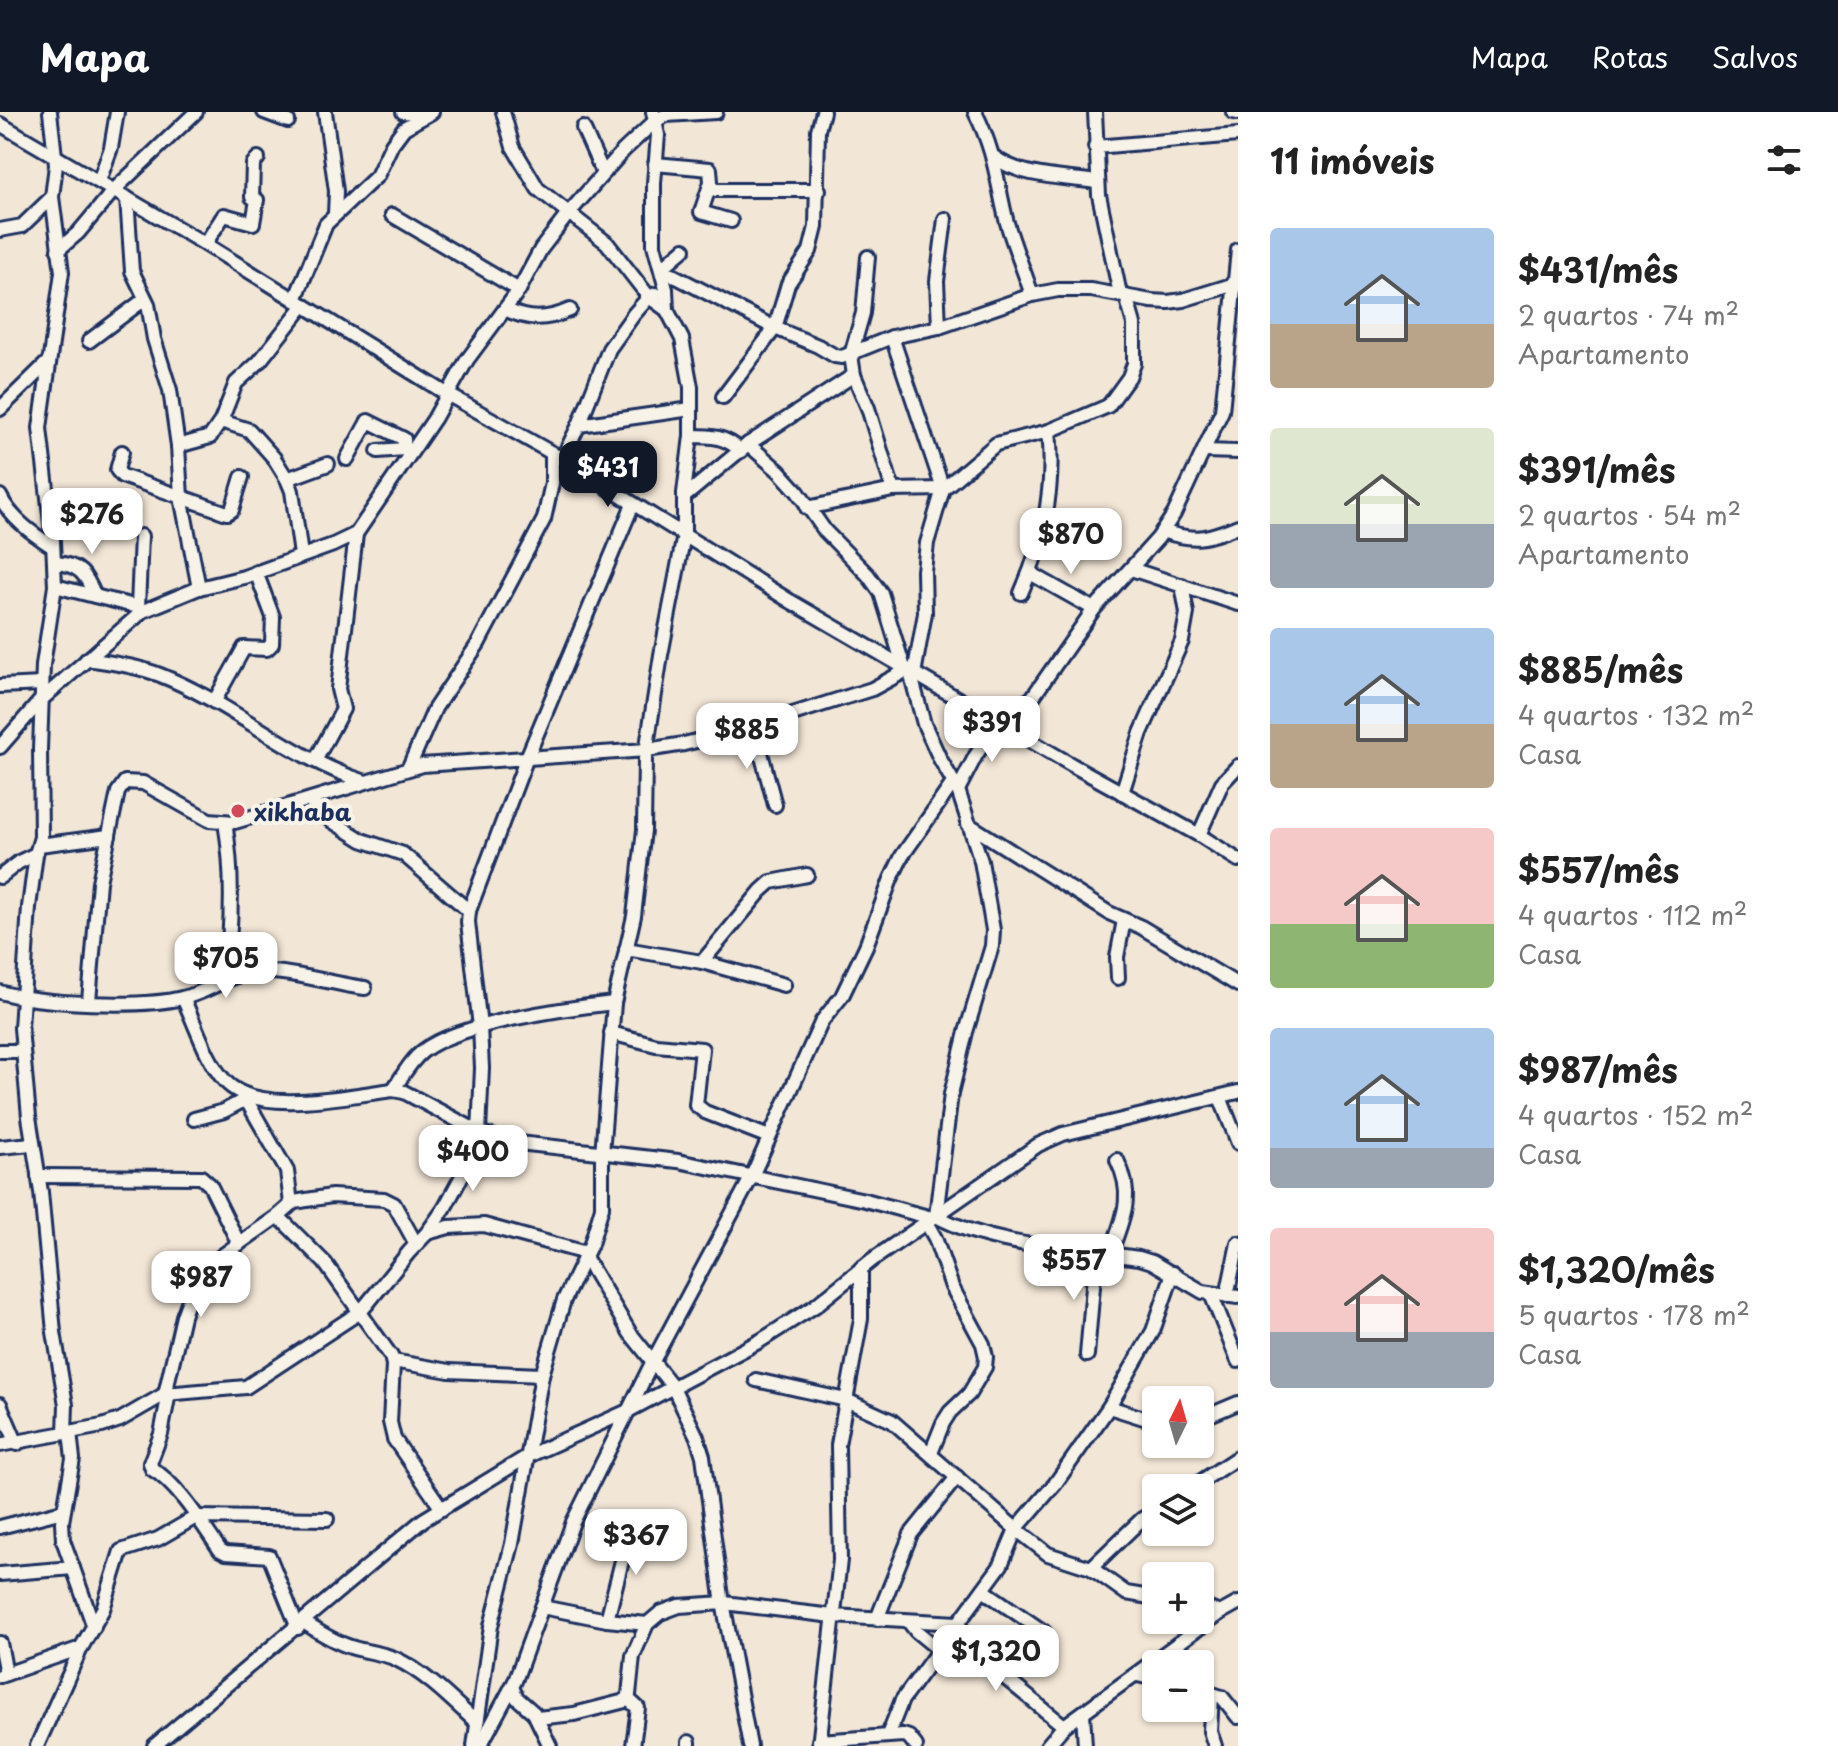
<!DOCTYPE html>
<html lang="pt">
<head>
<meta charset="utf-8">
<style>
	:root { --surface:#fff; --page:#f2f2f2; --text:#222; --muted:#767676; --accent:#111827 }
	body { margin:0; font-family:"Playpen Sans",sans-serif; background:var(--page); color:var(--text); height:100vh; display:flex; flex-direction:column; font-size:30px; white-space:nowrap }
	* { box-sizing:border-box; margin:0 }
	p { font-size:26px; color:var(--muted) }
	.icon { flex:none; width:44px; height:44px; fill:none; stroke:currentColor; stroke-width:2; stroke-linecap:round; stroke-linejoin:round }
	.map { position:relative; flex:1; overflow:hidden }
	.drawer { display:flex; flex-direction:column; background:var(--surface); width:600px }
	.drawer>* { flex:none }
	.needle { width:52px; rotate:5deg }
	.buttons { position:absolute; left:1142px; top:1274px; display:grid; gap:16px }
	.buttons a { display:grid; place-items:center; width:72px; height:72px; border-radius:8px; background:var(--surface); box-shadow:0 2px 6px #0004; font-size:40px }
	.price { position:absolute; translate:-50% -68px; padding:0 18px; border-radius:16px; background:#fff; color:#222; font-size:26px; line-height:52px; filter:drop-shadow(0 2px 4px #0008) }
	.price::after { content:''; position:absolute; left:50%; top:48px; width:24px; height:18px; margin-left:-12px; background:inherit; clip-path:polygon(0 0,100% 0,50% 100%) }
	.price.selected { background:var(--accent); color:#fff }
	ul { padding:0; list-style:none }
	li { display:flex; align-items:center; gap:24px; height:200px; padding:0 32px }
	li span { display:grid; place-items:center; flex:none; width:224px; height:160px; border-radius:8px; color:#555 }
	li>.icon { margin-inline-start:auto }
	span .icon { width:96px; height:96px; fill:#fffc; stroke-width:1 }
	li b { font-size:34px }
	h2 { display:flex; justify-content:space-between; align-items:center; height:96px; padding:0 32px; font-size:34px }
	header { display:flex; align-items:center; gap:48px; box-sizing:border-box; height:112px; padding:0 40px; background:var(--accent); color:#fff }
	header strong { font-size:38px }
	nav { display:flex; gap:44px; margin-inline-start:auto; font-size:28px }
	main { display:flex; flex:1; min-height:0 }
	.map>svg:first-child { display:block }
	.lines { fill:none; stroke-linecap:round; stroke-linejoin:round }
	.minor-casing { stroke:#1b2f5e; stroke-width:18 }
	.minor { stroke:#f7f3e8; stroke-width:12 }
	.poi-dot { fill:#d1495b; stroke:#f7f3e8; stroke-width:3 }
	.labels { text-anchor:middle; dominant-baseline:central; stroke-width:8; stroke-linejoin:round; paint-order:stroke }
	.poi-label { font-size:24px; font-weight:bold; fill:#1b2f5e; stroke:#f7f3e8; text-anchor:start }
</style>
</head>
<body>
<header>
<strong>Mapa</strong>
<nav><a>Mapa</a><a>Rotas</a><a>Salvos</a></nav>
</header>
<main>
<div class="map">
<svg width="1238" height="1634" viewBox="0 0 1238 1634">
	<rect width="100%" height="100%" fill="#f2e6d6"/>
	<filter id="ink" filterUnits="userSpaceOnUse"><feTurbulence type="fractalNoise" baseFrequency=".0125" numOctaves="2"/><feDisplacementMap in="SourceGraphic" scale="16" xChannelSelector="R" yChannelSelector="G"/><feConvolveMatrix kernelMatrix="1 2 1 2 8 2 1 2 1" color-interpolation-filters="sRGB"/></filter>
	<g filter="url(#ink)">
		<g class="lines">
			<g class="minor-casing">
				<g id="minor">
					<path d="M50,0L56,53L52,85L62,160L40,316L53,429L55,474L43,553L40,637L41,725L36,742L29,795L21,916L29,1005L41,1080L54,1220L66,1293L65,1321"/>
					<path d="M264,0L288,9"/>
					<path d="M325,0L336,79L335,102"/>
					<path d="M403,0L428,2"/>
					<path d="M503,0L513,35L538,77L607,131L649,185L667,198"/>
					<path d="M975,0C995,40 996,65 1006,107C1013,133 1024,158 1032,183"/>
					<path d="M1095,0L1099,83L1120,182"/>
					<path d="M1233,0L1238,1"/>
					<path d="M0,12L205,132L447,282L552,341L790,489L1072,653L1199,723L1238,748"/>
					<path d="M583,16L603,61"/>
					<path d="M1095,35L1238,23"/>
					<path d="M994,45C1022,66 1064,65 1097,70"/>
					<path d="M655,52L710,57L711,70L701,100L731,109"/>
					<path d="M99,69L111,36L117,0"/>
					<path d="M709,78H819"/>
					<path d="M127,86L132,159L148,192L154,227L170,278L178,334L181,385L199,476"/>
					<path d="M392,103L519,178"/>
					<path d="M0,118L22,114L52,85"/>
					<path d="M205,132L224,103L253,111L257,88L252,85L253,52L258,46"/>
					<path d="M684,137L661,157L775,216L818,234L835,244L842,245L892,225L939,215L1032,183L1058,178H1091L1151,189L1168,190L1183,188L1235,172"/>
					<path d="M58,138L78,121L114,78L196,0"/>
					<path d="M295,188L326,112L377,64L392,32L404,16L432,0"/>
					<path d="M505,197C528,209 547,208 570,198"/>
					<path d="M939,215L937,169L945,107"/>
					<path d="M892,225L943,377"/>
					<path d="M89,229L145,187"/>
					<path d="M854,263L868,296L893,378"/>
					<path d="M723,285L775,216L788,172L810,139L816,115L818,18L823,0"/>
					<path d="M0,297L48,250"/>
					<path d="M221,309L249,318L274,346L287,367L292,379L301,443"/>
					<path d="M579,313L691,297"/>
					<path d="M691,324C712,324 725,324 741,339"/>
					<path d="M748,332L779,359L798,380L825,419L868,463L881,481L904,556"/>
					<path d="M178,334L210,325L221,309L236,271L259,250L304,193"/>
					<path d="M378,339L404,337L408,341"/>
					<path d="M1204,339L1238,340"/>
					<path d="M122,340L117,358L122,364L227,401L232,398L242,365"/>
					<path d="M347,347L368,309L404,327V337"/>
					<path d="M562,347L579,313L609,237L634,202L649,185L656,182"/>
					<path d="M287,367L328,352"/>
					<path d="M0,384C11,407 33,422 53,435"/>
					<path d="M684,385L748,332L854,263L851,243L863,201L868,145"/>
					<path d="M807,396L893,378L943,377"/>
					<path d="M1162,419C1194,430 1207,427 1238,414"/>
					<path d="M55,451C80,452 86,463 95,484"/>
					<path d="M1131,457L1238,492"/>
					<path d="M1030,461L1094,497"/>
					<path d="M55,474L138,495L143,499"/>
					<path d="M1021,481C1044,429 1055,375 1049,319"/>
					<path d="M138,495L141,424"/>
					<path d="M87,547C112,551 137,554 160,563C232,591 290,646 363,669"/>
					<path d="M910,560L924,612L940,647L958,678L981,749L993,818L992,834L966,920L951,982L936,1104C998,1137 1071,1136 1139,1146L1152,1150L1203,1180L1238,1185"/>
					<path d="M914,562L925,501L924,459L927,431L943,377L996,332L1049,319L1108,294L1129,265L1134,252V212L1126,184"/>
					<path d="M0,574L42,572"/>
					<path d="M214,590L244,536L267,537L272,532L273,505L256,460"/>
					<path d="M754,615L775,693"/>
					<path d="M0,635L41,588L143,499L199,476L244,465L333,433L356,422L434,307L467,248L519,178L541,137L568,102L623,39L654,10L666,3L716,0"/>
					<path d="M315,649L343,597L338,577L356,422"/>
					<path d="M409,655L435,596L478,532L544,407L552,371V341"/>
					<path d="M958,678L976,643L999,609L1032,586L1094,497L1158,426L1174,402L1222,299L1238,138"/>
					<path d="M1122,681L1141,621L1182,529L1187,501L1182,473"/>
					<path d="M309,688L327,706L362,728L403,742L469,799"/>
					<path d="M225,710C234,763 232,815 225,869"/>
					<path d="M968,712L1109,801L1141,815L1238,873"/>
					<path d="M1199,723L1222,671L1238,654"/>
					<path d="M39,733L109,724"/>
					<path d="M0,765L19,750L36,742"/>
					<path d="M626,837L702,850L784,873"/>
					<path d="M702,850L761,779L771,770L807,763"/>
					<path d="M1118,866L1117,845L1124,808"/>
					<path d="M0,880C39,892 142,896 182,886C208,881 230,861 257,860C289,858 332,872 365,876"/>
					<path d="M183,886C195,911 207,950 225,969C257,1005 350,983 393,978L404,980L479,1020L510,1030L678,1049L865,1088L932,1106"/>
					<path d="M89,889L99,770L118,680L125,670L143,671L209,708L235,710L422,653L647,638L684,632L745,617L872,577L907,558"/>
					<path d="M611,921L656,933L702,937L696,993L705,1000L769,1025"/>
					<path d="M0,939H23"/>
					<path d="M393,978C402,965 410,949 423,939C459,911 567,896 614,891"/>
					<path d="M243,982L287,1059L291,1092"/>
					<path d="M1220,985L1238,1031"/>
					<path d="M194,1007L224,999L246,987"/>
					<path d="M0,1035L32,1032"/>
					<path d="M38,1064L201,1065L210,1073L239,1132"/>
					<path d="M278,1104L325,1151L391,1244L393,1253L390,1310L394,1327L442,1397"/>
					<path d="M926,1110L935,1126L952,1175L983,1232L986,1245L985,1255L969,1282L950,1300L943,1311L931,1341"/>
					<path d="M427,1121L449,1115L484,1113L586,1141"/>
					<path d="M1110,1142C1123,1106 1135,1084 1117,1048"/>
					<path d="M585,1145L630,1221L673,1275L697,1325L703,1344L722,1485L750,1634"/>
					<path d="M1211,1182L1238,1249"/>
					<path d="M1227,1184L1238,1131"/>
					<path d="M1087,1243L1096,1140"/>
					<path d="M393,1249L449,1259L542,1263"/>
					<path d="M756,1268L846,1288L892,1309L1016,1417L1048,1442L1091,1456L1126,1481L1156,1486"/>
					<path d="M169,1281L161,1322L150,1351L152,1357C178,1372 203,1414 220,1438L226,1441L269,1444L298,1516"/>
					<path d="M165,1282L183,1204L199,1160L278,1104L294,1090L332,1084L384,1087L394,1092L416,1132"/>
					<path d="M0,1292L17,1332"/>
					<path d="M1109,1295L1156,1310"/>
					<path d="M1200,1307L1238,1291"/>
					<path d="M70,1320L73,1347L62,1410L63,1428L94,1515"/>
					<path d="M0,1333L102,1314L120,1308L165,1282L246,1275L360,1200L367,1192L409,1140L427,1121L444,1097L464,1060L479,1020L482,956L480,915L468,810L469,799L526,648L633,392"/>
					<path d="M1191,1376L1238,1345"/>
					<path d="M0,1415L63,1399"/>
					<path d="M1091,1456L1142,1407L1156,1398"/>
					<path d="M0,1462L73,1456"/>
					<path d="M983,1478L1044,1520"/>
					<path d="M1200,1493L1220,1501"/>
					<path d="M542,1495L607,1508L647,1512"/>
					<path d="M877,1507L911,1422L957,1365"/>
					<path d="M607,1508L631,1413"/>
					<path d="M909,1510L916,1519L938,1537"/>
					<path d="M305,1511C320,1521 336,1531 354,1536C367,1540 383,1541 396,1547C426,1561 453,1589 478,1612"/>
					<path d="M950,1521L1064,1614"/>
					<path d="M0,1531L6,1562"/>
					<path d="M1137,1563L1156,1567"/>
					<path d="M0,1564L81,1536"/>
					<path d="M512,1575L517,1586L534,1601L550,1634"/>
					<path d="M1200,1578L1222,1585L1238,1605"/>
					<path d="M1212,1582L1210,1619L1215,1634"/>
					<path d="M627,1586L638,1596L633,1634"/>
					<path d="M1083,1601L1085,1634"/>
					<path d="M537,1606L574,1602L625,1589L629,1583L633,1544L647,1512L660,1501L679,1494L724,1491L833,1504L958,1511"/>
					<path d="M888,1623L902,1588L1001,1453L1016,1417L1055,1372L1109,1295L1153,1219L1173,1161"/>
					<path d="M819,1629L903,1623L909,1625L916,1634"/>
					<path d="M37,1634L81,1536L103,1497L121,1439L158,1427L196,1405L327,1407"/>
					<path d="M154,1634L423,1408L528,1344L628,1299L760,1229L815,1194L872,1148L1038,1033L1063,1022L1238,980"/>
					<path d="M474,1634L491,1514L512,1432L542,1263L564,1188L591,1132L602,1095V1042L614,891L634,804L644,718L645,647L661,543L684,423V381L691,324V275L682,227L667,198L666,177L654,133V71L658,23L653,0"/>
					<path d="M480,1634L515,1569L573,1410L652,1251L752,1064L822,909L842,884L866,834L891,767L902,744L953,671"/>
					<path d="M689,1634V1630"/>
					<path d="M819,1634L840,1448L838,1333L861,1207V1156"/>
					<path d="M1047,1634L1064,1614L1220,1501L1238,1491"/>
				</g>
			</g>
			<use href="#minor" class="minor"/>
		</g>
	</g>
	<circle class="poi-dot" cx="238" cy="699" r="8"/>
	<g class="labels">
		<g class="poi-label">
			<text x="254" y="699">xikhaba</text>
		</g>
	</g>
</svg>
<div class="buttons">
<a><svg class="needle" viewBox="-14 -14 28 28"><path d="M0-13l5 13h-10z" fill="#e53935"/><path d="M0 13l5-13h-10z" fill="#767676"/></svg></a>
<a><svg class="icon" aria-label="layers" viewBox="0 0 24 24"><path d="M12 4l9 5-9 5-9-5zM3 14l9 5 9-5"/></svg></a>
<a>+</a>
<a>−</a>
</div>
<b class="price selected" style="left:608px;top:397px">$431</b>
<b class="price" style="left:92px;top:444px">$276</b>
<b class="price" style="left:1071px;top:464px">$870</b>
<b class="price" style="left:992px;top:652px">$391</b>
<b class="price" style="left:747px;top:659px">$885</b>
<b class="price" style="left:226px;top:888px">$705</b>
<b class="price" style="left:473px;top:1081px">$400</b>
<b class="price" style="left:1074px;top:1190px">$557</b>
<b class="price" style="left:201px;top:1207px">$987</b>
<b class="price" style="left:636px;top:1465px">$367</b>
<b class="price" style="left:996px;top:1581px">$1,320</b>
</div>
<section class="drawer">
<h2>11 imóveis<svg class="icon" aria-label="filters" viewBox="0 0 24 24"><path d="M4 7h16M4 17h16"/><circle cx="9" cy="7" r="2"/><circle cx="15" cy="17" r="2"/></svg></h2>
<ul>
<li><span style="background:linear-gradient(#a9c7e8 60%,#b9a48a 0)"><svg class="icon" aria-label="home" viewBox="0 0 24 24"><path d="M3 11l9-7 9 7M6 9v11h12V9"/></svg></span><div><b>$431/mês</b><p>2 quartos · 74 m²</p><p>Apartamento</p></div></li>
<li><span style="background:linear-gradient(#dfe7d0 60%,#9aa5b1 0)"><svg class="icon" aria-label="home" viewBox="0 0 24 24"><path d="M3 11l9-7 9 7M6 9v11h12V9"/></svg></span><div><b>$391/mês</b><p>2 quartos · 54 m²</p><p>Apartamento</p></div></li>
<li><span style="background:linear-gradient(#a9c7e8 60%,#b9a48a 0)"><svg class="icon" aria-label="home" viewBox="0 0 24 24"><path d="M3 11l9-7 9 7M6 9v11h12V9"/></svg></span><div><b>$885/mês</b><p>4 quartos · 132 m²</p><p>Casa</p></div></li>
<li><span style="background:linear-gradient(#f6c9c9 60%,#8fb573 0)"><svg class="icon" aria-label="home" viewBox="0 0 24 24"><path d="M3 11l9-7 9 7M6 9v11h12V9"/></svg></span><div><b>$557/mês</b><p>4 quartos · 112 m²</p><p>Casa</p></div></li>
<li><span style="background:linear-gradient(#a9c7e8 75%,#9aa5b1 0)"><svg class="icon" aria-label="home" viewBox="0 0 24 24"><path d="M3 11l9-7 9 7M6 9v11h12V9"/></svg></span><div><b>$987/mês</b><p>4 quartos · 152 m²</p><p>Casa</p></div></li>
<li><span style="background:linear-gradient(#f6c9c9 65%,#9aa5b1 0)"><svg class="icon" aria-label="home" viewBox="0 0 24 24"><path d="M3 11l9-7 9 7M6 9v11h12V9"/></svg></span><div><b>$1,320/mês</b><p>5 quartos · 178 m²</p><p>Casa</p></div></li>
</ul>
</section>
</main>
</body>
</html>
